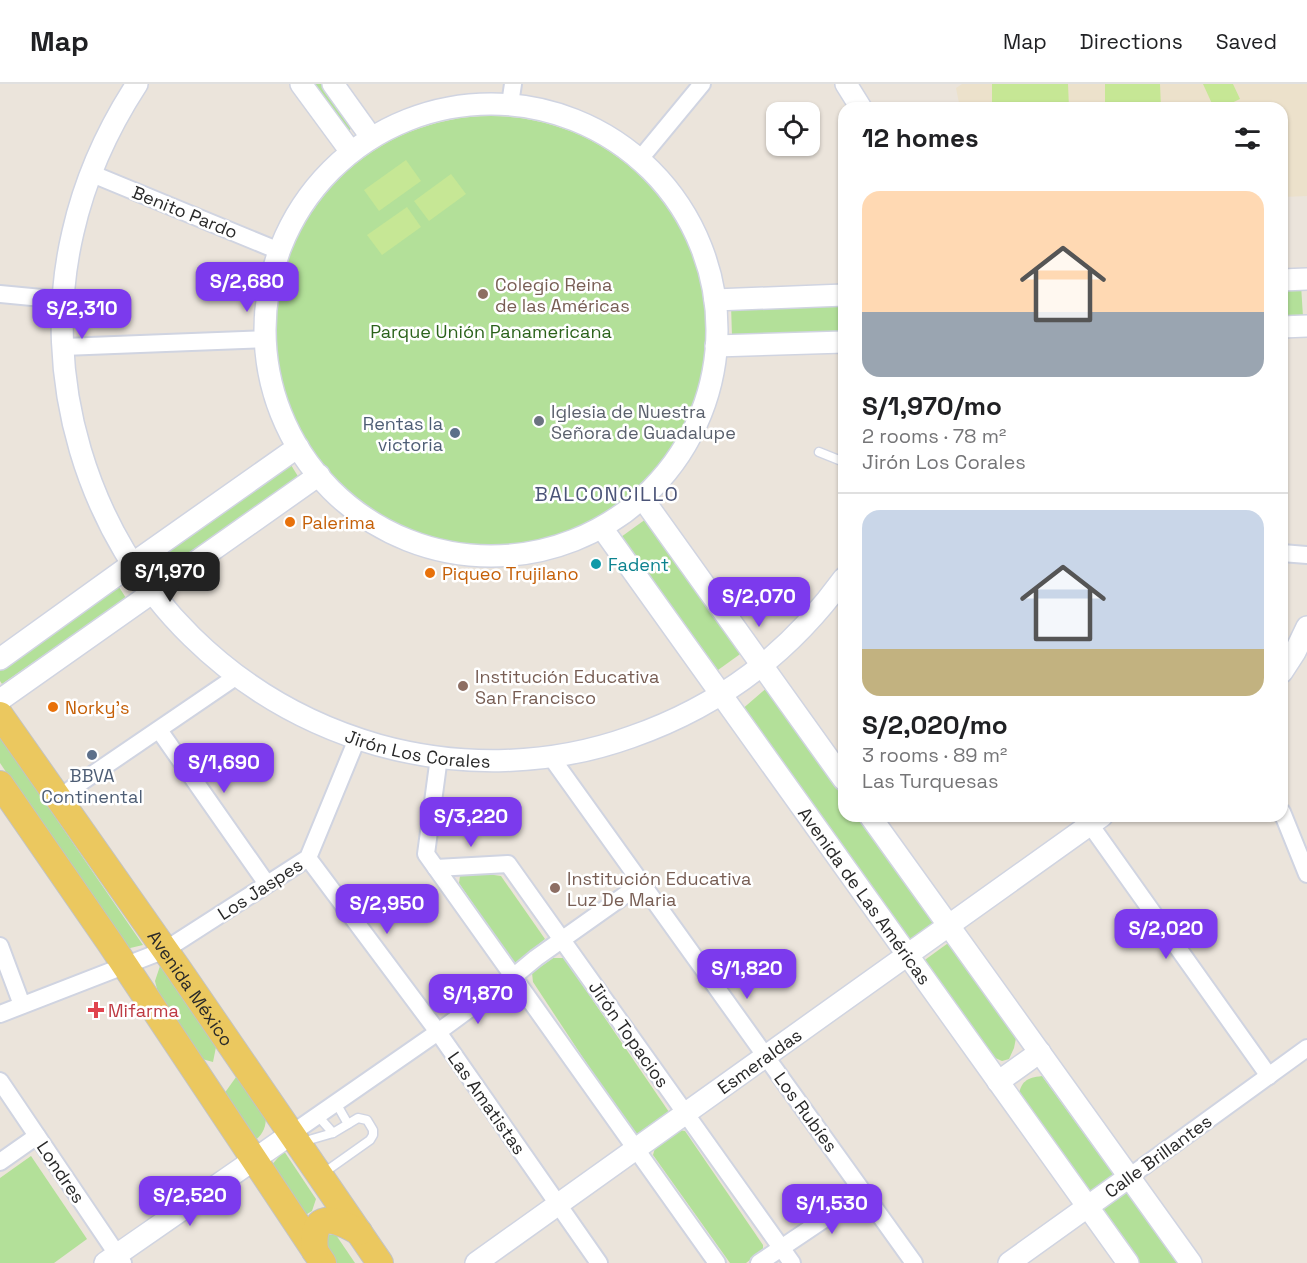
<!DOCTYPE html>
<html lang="en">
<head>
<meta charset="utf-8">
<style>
	:root { --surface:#fff; --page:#f2f2f2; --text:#202124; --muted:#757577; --line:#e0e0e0; --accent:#7c3aed }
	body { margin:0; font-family:"Space Grotesk",sans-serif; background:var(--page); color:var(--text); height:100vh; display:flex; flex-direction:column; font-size:22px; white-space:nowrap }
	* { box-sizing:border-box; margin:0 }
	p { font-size:20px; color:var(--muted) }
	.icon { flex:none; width:33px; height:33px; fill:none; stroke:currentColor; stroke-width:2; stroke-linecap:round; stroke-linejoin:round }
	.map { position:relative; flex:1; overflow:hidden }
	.details { position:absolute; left:838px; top:18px; width:450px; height:720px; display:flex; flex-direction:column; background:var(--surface); border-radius:18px; box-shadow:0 2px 4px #0004 }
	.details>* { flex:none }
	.tools { position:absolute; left:766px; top:18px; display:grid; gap:12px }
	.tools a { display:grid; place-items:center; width:54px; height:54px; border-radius:12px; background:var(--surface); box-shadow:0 2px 4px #0004; font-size:30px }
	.price { position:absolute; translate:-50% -51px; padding:0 14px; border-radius:12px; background:var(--accent); color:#fff; font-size:20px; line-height:39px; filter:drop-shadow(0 2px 3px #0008) }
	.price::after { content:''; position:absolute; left:50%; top:36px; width:18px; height:14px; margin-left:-9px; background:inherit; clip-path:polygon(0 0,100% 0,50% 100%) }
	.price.selected { background:#222; color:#fff }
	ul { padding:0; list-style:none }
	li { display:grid; align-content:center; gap:12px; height:318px; padding:0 24px }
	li+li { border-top:2px solid var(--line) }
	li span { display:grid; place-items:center; height:186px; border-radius:18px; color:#555 }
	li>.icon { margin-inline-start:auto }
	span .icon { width:108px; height:108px; fill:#fffc; stroke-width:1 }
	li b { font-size:26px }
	h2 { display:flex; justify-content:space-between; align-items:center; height:72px; padding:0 24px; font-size:26px }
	header { display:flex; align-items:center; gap:36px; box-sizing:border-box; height:84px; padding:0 30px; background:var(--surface); border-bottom:2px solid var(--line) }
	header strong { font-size:28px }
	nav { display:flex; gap:33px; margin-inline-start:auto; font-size:21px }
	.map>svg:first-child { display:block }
	.education { fill:#ece1cb }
	.green { fill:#b3e099 }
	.pitch { fill:#c6e795 }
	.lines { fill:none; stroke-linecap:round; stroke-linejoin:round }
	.service-casing { stroke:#d0d4e1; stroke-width:11 }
	.minor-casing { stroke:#d0d4e1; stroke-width:20 }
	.tertiary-casing { stroke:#d0d4e1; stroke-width:24 }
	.primary-casing { stroke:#c3c3c3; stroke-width:28 }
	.service { stroke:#fff; stroke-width:8 }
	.minor { stroke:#fff; stroke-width:16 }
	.tertiary { stroke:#fff; stroke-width:21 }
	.primary { stroke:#ebc85f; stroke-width:26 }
	.education-dot { fill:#8d6e63; stroke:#fff; stroke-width:2 }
	.worship-dot { fill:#6b7280; stroke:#fff; stroke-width:2 }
	.service-dot { fill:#5c6f8a; stroke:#fff; stroke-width:2 }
	.food-dot { fill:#e8710a; stroke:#fff; stroke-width:2 }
	.culture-dot { fill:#0f9aa8; stroke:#fff; stroke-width:2 }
	.health-dot { fill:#e0444e; stroke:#fff; stroke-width:2 }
	.labels { text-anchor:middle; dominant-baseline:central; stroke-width:5; stroke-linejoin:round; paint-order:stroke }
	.street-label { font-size:18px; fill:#292929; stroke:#fff }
	.education-label { font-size:18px; fill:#785e54; stroke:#fff; text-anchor:start }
	.park-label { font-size:18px; fill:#2c631c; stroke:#fff }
	.worship-label { font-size:18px; fill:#5b616d; stroke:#fff; text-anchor:start }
	.service-label { font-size:18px; fill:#4e5e75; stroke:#fff; text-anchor:end }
	.food-label { font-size:18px; fill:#c56008; stroke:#fff; text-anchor:start }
	.culture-label { font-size:18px; fill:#0d838f; stroke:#fff; text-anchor:start }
	.health-label { font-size:18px; fill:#be3a42; stroke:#fff; text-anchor:start }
	.neighbourhood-label { font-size:20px; letter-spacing:1.5px; fill:#4b5478; stroke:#fff }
</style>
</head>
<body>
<header>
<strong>Map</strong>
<nav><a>Map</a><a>Directions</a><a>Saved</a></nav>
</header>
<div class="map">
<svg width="1307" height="1179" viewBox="0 0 1307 1179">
	<rect width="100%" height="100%" fill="#ebe4db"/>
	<path class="education" d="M962,0H1307V112L1283,113L1282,24H960L956,4Z"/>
	<g class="green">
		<path d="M310,0H324L352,40L350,46H343Z"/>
		<circle cx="491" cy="247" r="215"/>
		<path d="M1282,201H1301L1303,233L1283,234Z"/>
		<path d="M844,219V251L732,253L731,220Z"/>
		<path d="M291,381L299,394L160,488L153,478Z"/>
		<path d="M646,435L743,568L718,586L621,453Z"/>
		<path d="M117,500L126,514L2,600L0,597V585Z"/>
		<path d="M769,602L844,710V732H860L935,841L908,860L740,627Z"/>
		<path d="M0,653L143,861L126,865L0,679Z"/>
		<path d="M466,787L501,792L545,855L514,880L459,799L460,792Z"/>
		<path d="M951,857L1016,954L1014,964L1009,975L1002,977L991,972L922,878Z"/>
		<path d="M553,874H564L669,1028L670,1035L636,1054L533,898L532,889Z"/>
		<path d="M160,882L216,963L213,978L202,975L158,909L155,897Z"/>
		<path d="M239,989L265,1031C268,1042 261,1054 251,1059L221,1014Z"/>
		<path d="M1042,992L1116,1094L1091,1111L1018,1012C1022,997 1026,994 1042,992Z"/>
		<path d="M679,1046L685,1047L763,1161V1166L746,1179H730L653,1071L655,1064Z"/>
		<path d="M284,1067L316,1115L312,1127L299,1135L268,1085Z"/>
		<path d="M31,1072L87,1155L54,1179H0V1094Z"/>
		<path d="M1129,1107L1181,1179H1138L1101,1127Z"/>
		<path d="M327,1151H336L355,1179H336L327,1164Z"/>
	</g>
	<g class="pitch">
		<path d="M992,0H1068L1069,24H992Z"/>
		<path d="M1105,0H1160L1161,24H1105Z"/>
		<path d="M1203,0H1233L1240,15L1221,24H1214Z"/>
		<path d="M406,76L421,97L379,127L364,106Z"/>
		<path d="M451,90L466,110L429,137L414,117Z"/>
		<path d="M407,123L421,143L382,171L367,151Z"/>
	</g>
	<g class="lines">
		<g class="service-casing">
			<g id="service">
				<path d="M819,368L844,378"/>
				<path d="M336,1019L348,1040"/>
				<path d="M318,1032L333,1049"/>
				<path d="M302,1058L333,1049L358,1034L367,1036L373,1046V1051L370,1056L322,1090"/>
			</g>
		</g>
		<g class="minor-casing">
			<g id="minor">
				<path d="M510,20L513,0"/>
				<path d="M640,75L702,0"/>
				<path d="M90,89L279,167"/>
				<path d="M0,210L63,216"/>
				<path d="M63,263L266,255"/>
				<path d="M1282,469L1307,471"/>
				<path d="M159,646L267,800"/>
				<path d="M439,673L426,770L717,1179"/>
				<path d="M551,673L914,1179"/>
				<path d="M58,714L237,592"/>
				<path d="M1282,728L1307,790"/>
				<path d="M1084,732L1269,992"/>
				<path d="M308,774L438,948L599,1179"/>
				<path d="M436,784L508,780L792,1179"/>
				<path d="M0,862L22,921"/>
				<path d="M0,930L165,866L308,774L357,655"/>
				<path d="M0,997L123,1179"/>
				<path d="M291,1050L438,948L513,893L536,874L642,799"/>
				<path d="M0,1078L37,1052"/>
				<path d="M1129,1093L1307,964"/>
				<path d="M759,1179L863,1109"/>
			</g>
		</g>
		<g class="tertiary-casing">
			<g id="tertiary">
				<path id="s1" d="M137,0C107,46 85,95 73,148C39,292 87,451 192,553C244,604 308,641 378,661C461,684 550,682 631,653C720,622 789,570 844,494"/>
				<path d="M301,0L351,68"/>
				<path d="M333,0L371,53"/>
				<path d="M846,0L861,24"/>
				<circle cx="491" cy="246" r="226"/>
				<path d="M1282,196L1307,195"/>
				<path d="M715,216L844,211"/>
				<path d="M1282,243L1307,242"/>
				<path d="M716,262L844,258"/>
				<path d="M643,415L844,696"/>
				<path id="s2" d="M602,444L1128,1179"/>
				<path d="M0,575L132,480L298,363"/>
				<path d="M1282,588L1295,568L1307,543"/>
				<path d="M0,616L319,391"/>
				<path d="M870,732L1191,1179"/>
				<path d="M998,998L1040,968"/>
				<path d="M105,1179L291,1050"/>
				<path id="s3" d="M476,1179L1102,732"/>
				<path d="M1009,1179L1129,1093"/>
			</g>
		</g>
		<g class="primary-casing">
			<g id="primary">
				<path id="s4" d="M0,631L177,883L380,1179"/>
				<path d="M0,700L110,859L323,1179"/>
				<path d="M315,1167C311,1127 332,1133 359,1148"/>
			</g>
		</g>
		<use href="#service" class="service"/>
		<use href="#minor" class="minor"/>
		<use href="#tertiary" class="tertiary"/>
		<use href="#primary" class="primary"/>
	</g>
	<g class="education-dot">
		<circle cx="483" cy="210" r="6"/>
		<circle cx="463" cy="602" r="6"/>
		<circle cx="555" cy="804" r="6"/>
	</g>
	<circle class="worship-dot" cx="539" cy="337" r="6"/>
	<g class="service-dot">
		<circle cx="455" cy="349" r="6"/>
		<circle cx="92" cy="671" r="6"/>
	</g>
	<g class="food-dot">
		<circle cx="290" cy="438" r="6"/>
		<circle cx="430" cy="489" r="6"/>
		<circle cx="53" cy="623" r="6"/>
	</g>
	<circle class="culture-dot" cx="596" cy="480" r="6"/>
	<path class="health-dot" d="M93 917h6v6h6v6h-6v6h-6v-6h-6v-6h6z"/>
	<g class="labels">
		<g class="street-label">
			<text transform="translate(185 128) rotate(22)">Benito Pardo</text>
			<text stroke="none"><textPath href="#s1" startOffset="860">Jirón Los Corales</textPath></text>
			<text transform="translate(260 805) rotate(-33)">Los Jaspes</text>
			<text stroke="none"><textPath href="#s2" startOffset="452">Avenida de Las Américas</textPath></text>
			<text stroke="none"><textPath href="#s4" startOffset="333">Avenida México</textPath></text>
			<text transform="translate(629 950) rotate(55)">Jirón Topacios</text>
			<text stroke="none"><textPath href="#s3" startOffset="348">Esmeraldas</textPath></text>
			<text transform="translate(487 1019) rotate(55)">Las Amatistas</text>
			<text transform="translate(806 1028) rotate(54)">Los Rubíes</text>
			<text transform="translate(1158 1072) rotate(-36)">Calle Brillantes</text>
			<text transform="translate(61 1088) rotate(56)">Londres</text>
		</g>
		<g class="education-label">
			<text x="495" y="200">Colegio Reina<tspan x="495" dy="21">de las Américas</tspan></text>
			<text x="475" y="592">Institución Educativa<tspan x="475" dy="21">San Francisco</tspan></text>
			<text x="567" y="794">Institución Educativa<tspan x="567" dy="21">Luz De Maria</tspan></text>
		</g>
		<g class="park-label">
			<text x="491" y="247">Parque Unión Panamericana</text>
		</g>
		<g class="worship-label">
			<text x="551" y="327">Iglesia de Nuestra<tspan x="551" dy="21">Señora de Guadalupe</tspan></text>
		</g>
		<g class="service-label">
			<text x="443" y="339">Rentas la<tspan x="443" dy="21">victoria</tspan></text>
			<text x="92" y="691" text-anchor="middle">BBVA<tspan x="92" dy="21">Continental</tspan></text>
		</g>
		<g class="food-label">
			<text x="302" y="438">Palerima</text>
			<text x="442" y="489">Piqueo Trujilano</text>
			<text x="65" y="623">Norky's</text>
		</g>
		<g class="culture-label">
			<text x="608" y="480">Fadent</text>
		</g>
		<g class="health-label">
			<text x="108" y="926">Mifarma</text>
		</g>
		<g class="neighbourhood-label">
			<text x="607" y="410">BALCONCILLO</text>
		</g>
	</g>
</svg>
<div class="tools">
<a><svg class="icon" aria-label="locate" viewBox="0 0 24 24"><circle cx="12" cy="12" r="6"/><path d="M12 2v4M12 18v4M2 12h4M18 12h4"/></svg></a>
</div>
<b class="price" style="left:247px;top:229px">S/2,680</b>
<b class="price" style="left:82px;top:256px">S/2,310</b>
<b class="price selected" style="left:170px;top:519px">S/1,970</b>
<b class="price" style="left:759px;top:544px">S/2,070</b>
<b class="price" style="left:224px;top:710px">S/1,690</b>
<b class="price" style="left:471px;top:764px">S/3,220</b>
<b class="price" style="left:387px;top:851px">S/2,950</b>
<b class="price" style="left:1166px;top:876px">S/2,020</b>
<b class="price" style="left:747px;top:916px">S/1,820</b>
<b class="price" style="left:478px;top:941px">S/1,870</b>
<b class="price" style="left:190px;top:1143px">S/2,520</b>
<b class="price" style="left:832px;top:1151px">S/1,530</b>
<section class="details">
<h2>12 homes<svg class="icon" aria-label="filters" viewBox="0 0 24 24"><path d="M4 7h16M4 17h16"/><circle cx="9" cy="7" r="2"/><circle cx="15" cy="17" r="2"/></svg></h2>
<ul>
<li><span style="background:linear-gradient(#ffd9b3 65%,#9aa5b1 0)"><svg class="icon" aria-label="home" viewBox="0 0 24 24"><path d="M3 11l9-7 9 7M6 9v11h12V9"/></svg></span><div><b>S/1,970/mo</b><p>2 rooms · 78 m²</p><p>Jirón Los Corales</p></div></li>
<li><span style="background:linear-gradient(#c9d6e8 75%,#c2b280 0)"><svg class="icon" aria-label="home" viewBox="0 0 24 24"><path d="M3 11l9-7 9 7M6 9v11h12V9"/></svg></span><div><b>S/2,020/mo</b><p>3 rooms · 89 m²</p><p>Las Turquesas</p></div></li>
</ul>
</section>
</div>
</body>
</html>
